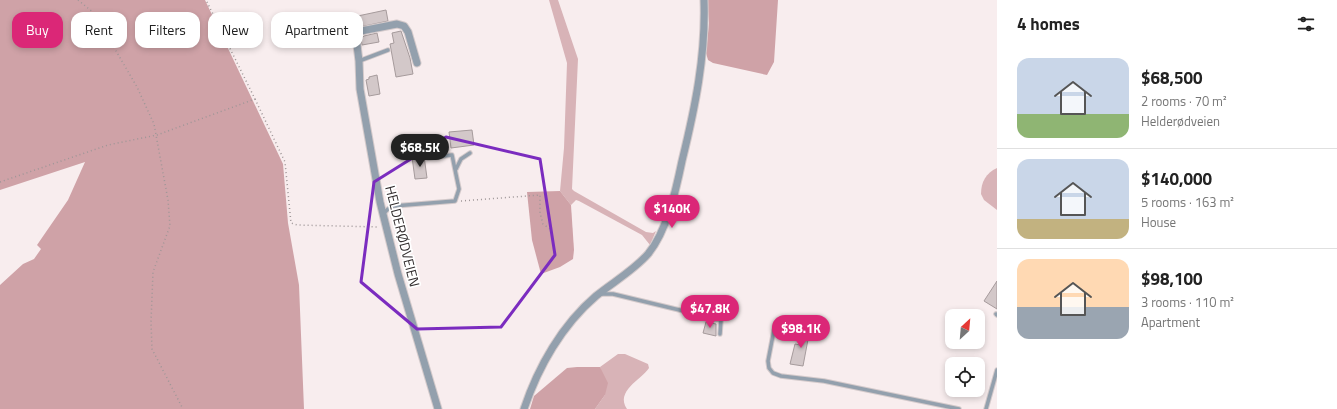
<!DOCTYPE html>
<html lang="en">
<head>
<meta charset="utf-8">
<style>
	:root { --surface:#fff; --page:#f2f2f2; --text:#222; --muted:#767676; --line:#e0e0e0; --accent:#db2777 }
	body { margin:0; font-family:"Titillium Web",sans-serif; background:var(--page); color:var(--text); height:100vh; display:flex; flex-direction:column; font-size:15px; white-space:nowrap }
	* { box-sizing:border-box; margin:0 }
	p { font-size:13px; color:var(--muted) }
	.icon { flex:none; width:22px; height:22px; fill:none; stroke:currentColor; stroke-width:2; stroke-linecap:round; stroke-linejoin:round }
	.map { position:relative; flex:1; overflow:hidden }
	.drawer { display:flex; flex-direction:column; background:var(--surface); width:340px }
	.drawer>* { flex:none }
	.hud { position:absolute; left:12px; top:12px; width:380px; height:36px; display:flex; gap:8px }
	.needle { width:26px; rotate:26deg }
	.controls { position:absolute; left:945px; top:309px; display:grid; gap:8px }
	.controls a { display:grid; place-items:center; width:40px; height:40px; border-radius:8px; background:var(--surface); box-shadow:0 2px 6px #0003; font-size:20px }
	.price { position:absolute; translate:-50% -34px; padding:0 9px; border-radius:14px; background:var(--accent); color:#fff; font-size:13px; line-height:26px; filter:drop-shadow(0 1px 2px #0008) }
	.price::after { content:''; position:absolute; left:50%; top:24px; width:12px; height:9px; margin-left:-6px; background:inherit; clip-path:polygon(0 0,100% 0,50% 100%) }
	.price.selected { background:#222; color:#fff }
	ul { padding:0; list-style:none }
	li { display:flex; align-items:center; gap:12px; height:100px; padding:0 20px }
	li+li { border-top:1px solid var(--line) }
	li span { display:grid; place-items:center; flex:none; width:112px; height:80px; border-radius:12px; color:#555 }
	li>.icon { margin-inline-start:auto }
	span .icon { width:48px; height:48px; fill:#fffc; stroke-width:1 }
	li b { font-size:17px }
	h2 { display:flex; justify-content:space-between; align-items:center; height:48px; padding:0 20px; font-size:17px }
	.pill { padding:0 14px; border-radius:12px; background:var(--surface); box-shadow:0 2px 6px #0003; font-size:14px; line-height:36px }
	.pill.selected { background:var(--accent); color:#fff }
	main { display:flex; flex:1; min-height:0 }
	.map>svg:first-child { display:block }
	.green { fill:#d8b3b7 }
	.forest { fill:#cfa2a7 }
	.building { fill:#d3c8c9; stroke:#a69b9c }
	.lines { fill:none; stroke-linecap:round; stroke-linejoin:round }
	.lane-casing { stroke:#d4cacb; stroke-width:5.5 }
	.street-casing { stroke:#d4cacb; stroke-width:9 }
	.path { stroke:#9e9697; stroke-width:1.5; stroke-dasharray:1 3; stroke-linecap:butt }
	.lane { stroke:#93a0ad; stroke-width:3.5 }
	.street { stroke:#93a0ad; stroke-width:7 }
	.marked { fill:none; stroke:#7b2cbf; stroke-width:3; stroke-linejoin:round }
	.labels { text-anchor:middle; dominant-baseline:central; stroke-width:3.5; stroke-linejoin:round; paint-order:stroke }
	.street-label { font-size:14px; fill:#312c2d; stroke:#fff }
</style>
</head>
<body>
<main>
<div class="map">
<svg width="997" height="409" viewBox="0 0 997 409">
	<rect width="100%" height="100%" fill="#f8edee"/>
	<g class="green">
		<path d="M549,0H558L578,59L572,189L574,191L646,232L653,233L656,231L650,245L642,235L579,201L576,200L571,205L560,191L564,148L567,63Z"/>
		<path d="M997,168V210L984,200L981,194C981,182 986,173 997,168Z"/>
		<path d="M618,354H625L648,364L649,368C641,380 615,391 627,409H595L605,395L600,367Z"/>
	</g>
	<g class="forest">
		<path d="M0,0H205L283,164L288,223L299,285L304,409H0V285L23,264L34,259L41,249L37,245L68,200L85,162L0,190Z"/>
		<path d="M707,0H778L774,62L767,75L713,63L708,60L706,53L709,23Z"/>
		<path d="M560,191L571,205L574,250L573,259L560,267L541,274L532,240L527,192Z"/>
		<path d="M577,367H600L608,383L605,395L595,409H530L534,396L567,368Z"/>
	</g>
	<g class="building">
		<path d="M386,10L388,21L355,28L353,17Z"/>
		<path d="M401,31L410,58L413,74L396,77L390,44L394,43L392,33Z"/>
		<path d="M377,33L379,42L362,45L361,39L364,36Z"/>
		<path d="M377,75L380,94L369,96L366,80L369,79V77Z"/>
		<path d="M472,130L474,145L451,148L449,132Z"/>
		<path d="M424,156L427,178L415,179L412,157Z"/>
		<path d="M997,281V309L984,301Z"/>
		<path d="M720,299L734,301L732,313L718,310Z"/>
		<path d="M706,322L716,324V336L703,333Z"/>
		<path d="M803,328L810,329L803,366L790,364L795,344L800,345Z"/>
	</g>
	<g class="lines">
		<g class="lane-casing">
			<g id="lane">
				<path d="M359,61L388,50"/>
				<path d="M456,169L461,159L470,153"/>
				<path d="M383,214L388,209L394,206L455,201L459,189L452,155L428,158"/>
				<path d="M599,294H613L721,320L720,334"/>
				<path d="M996,314L997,315"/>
				<path d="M798,326L784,322L778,323L774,330L768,361L769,368L773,373L781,376L824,381L959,409"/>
				<path d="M986,409L997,370"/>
			</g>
		</g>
		<g class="street-casing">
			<g id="street">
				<path d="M417,63L408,32L404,26L397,24L361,31L356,37L359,61L360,89L380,202L398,274L438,409"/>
				<path d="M524,409C538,367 562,325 596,296C613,282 633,271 648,254C667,231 676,190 682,161C695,108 706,55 704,0"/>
			</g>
		</g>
		<g class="path">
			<path d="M78,0L94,13L137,87L154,124L168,200L170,226L153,272L151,322L152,349L183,409"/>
			<path d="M255,99L285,162L291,223L297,225L379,227"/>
			<path d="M0,182L108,145L157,135L255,99L206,0"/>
			<path d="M461,201L540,195V213L543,224L550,229"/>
		</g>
		<use href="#lane" class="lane"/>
		<use href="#street" class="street"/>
	</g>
	<path class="marked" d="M446,137L540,159L555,255L501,327L417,329L361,282L374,182Z"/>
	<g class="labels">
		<g class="street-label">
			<text transform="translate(403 236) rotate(76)">HELDERØDVEIEN</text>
		</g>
	</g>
</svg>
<div class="controls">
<a><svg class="needle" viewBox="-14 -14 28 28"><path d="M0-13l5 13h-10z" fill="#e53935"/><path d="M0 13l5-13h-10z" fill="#767676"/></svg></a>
<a><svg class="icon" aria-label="locate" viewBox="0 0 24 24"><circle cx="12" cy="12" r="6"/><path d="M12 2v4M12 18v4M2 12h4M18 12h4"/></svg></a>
</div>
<b class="price selected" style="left:420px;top:168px">$68.5K</b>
<b class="price" style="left:672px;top:229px">$140K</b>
<b class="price" style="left:710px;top:329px">$47.8K</b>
<b class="price" style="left:801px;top:349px">$98.1K</b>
<div class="hud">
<a class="pill selected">Buy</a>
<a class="pill">Rent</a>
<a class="pill">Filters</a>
<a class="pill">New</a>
<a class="pill">Apartment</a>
</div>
</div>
<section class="drawer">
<h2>4 homes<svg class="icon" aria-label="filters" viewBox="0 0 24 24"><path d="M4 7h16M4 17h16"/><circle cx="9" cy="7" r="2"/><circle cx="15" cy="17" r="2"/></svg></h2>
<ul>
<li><span style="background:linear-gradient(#c9d6e8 70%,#8fb573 0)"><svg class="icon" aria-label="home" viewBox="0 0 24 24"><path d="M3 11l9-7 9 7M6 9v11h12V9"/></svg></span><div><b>$68,500</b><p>2 rooms · 70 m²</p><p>Helderødveien</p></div></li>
<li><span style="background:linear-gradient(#c9d6e8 75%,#c2b280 0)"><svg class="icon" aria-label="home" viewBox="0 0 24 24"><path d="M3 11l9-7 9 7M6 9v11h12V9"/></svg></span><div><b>$140,000</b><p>5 rooms · 163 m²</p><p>House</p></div></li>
<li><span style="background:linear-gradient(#ffd9b3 60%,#9aa5b1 0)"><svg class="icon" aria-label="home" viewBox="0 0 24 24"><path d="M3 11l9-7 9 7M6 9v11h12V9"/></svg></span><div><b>$98,100</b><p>3 rooms · 110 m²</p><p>Apartment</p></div></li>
</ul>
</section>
</main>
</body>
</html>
